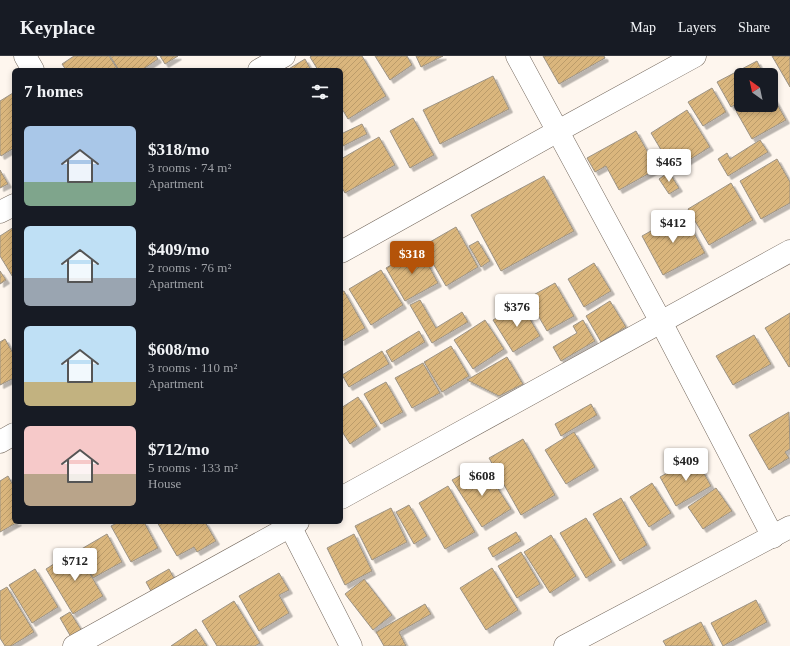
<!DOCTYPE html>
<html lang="en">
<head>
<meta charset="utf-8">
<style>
	:root { --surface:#171b24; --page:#20242c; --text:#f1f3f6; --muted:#9ea1a6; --line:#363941; --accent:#b45309 }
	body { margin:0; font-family:Georgia,serif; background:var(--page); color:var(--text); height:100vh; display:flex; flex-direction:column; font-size:15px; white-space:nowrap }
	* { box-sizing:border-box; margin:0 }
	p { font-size:13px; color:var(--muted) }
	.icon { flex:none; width:22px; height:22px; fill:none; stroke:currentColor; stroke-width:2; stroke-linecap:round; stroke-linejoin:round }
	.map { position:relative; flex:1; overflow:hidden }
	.panel { position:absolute; left:12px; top:12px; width:331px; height:456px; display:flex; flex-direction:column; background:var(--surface); border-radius:6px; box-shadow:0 2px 6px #0003 }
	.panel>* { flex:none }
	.needle { width:26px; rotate:327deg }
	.controls { position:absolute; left:734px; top:12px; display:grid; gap:8px }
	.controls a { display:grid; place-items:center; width:44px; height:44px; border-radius:6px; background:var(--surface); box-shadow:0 2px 6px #0003; font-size:20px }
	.price { position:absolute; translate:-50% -34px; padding:0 9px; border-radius:4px; background:#fff; color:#222; font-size:13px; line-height:26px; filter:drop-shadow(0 1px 2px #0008) }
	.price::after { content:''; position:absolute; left:50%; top:24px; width:12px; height:9px; margin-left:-6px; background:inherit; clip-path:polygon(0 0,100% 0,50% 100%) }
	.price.on { background:var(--accent); color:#fff }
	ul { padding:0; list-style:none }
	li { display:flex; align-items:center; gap:12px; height:100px; padding:0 12px }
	li span { display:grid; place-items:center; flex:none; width:112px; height:80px; border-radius:6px; color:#555 }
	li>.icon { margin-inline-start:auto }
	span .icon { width:48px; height:48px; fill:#fffc; stroke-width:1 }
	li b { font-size:17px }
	h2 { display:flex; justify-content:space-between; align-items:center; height:48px; padding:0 12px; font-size:17px }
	header { display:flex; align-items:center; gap:24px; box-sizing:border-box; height:56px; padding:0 20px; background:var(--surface); border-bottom:1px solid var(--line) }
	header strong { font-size:19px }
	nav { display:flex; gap:22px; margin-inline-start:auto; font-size:14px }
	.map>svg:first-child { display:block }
	.building { fill:url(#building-hatch); stroke:#9c9385; filter:url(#shadow) }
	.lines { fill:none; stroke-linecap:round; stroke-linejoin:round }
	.street-casing { stroke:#75695e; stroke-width:23 }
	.street { stroke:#fff; stroke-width:22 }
</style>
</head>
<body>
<header>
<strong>Keyplace</strong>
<nav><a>Map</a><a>Layers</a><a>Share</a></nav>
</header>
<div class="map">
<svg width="790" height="590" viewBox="0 0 790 590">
	<defs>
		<pattern id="building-hatch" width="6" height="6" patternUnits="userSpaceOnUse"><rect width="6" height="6" fill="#dab67d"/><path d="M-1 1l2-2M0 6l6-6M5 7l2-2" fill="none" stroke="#bb9c6b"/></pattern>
		<filter id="shadow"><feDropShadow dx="3.5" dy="3.5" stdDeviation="0" flood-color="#0004"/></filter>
	</defs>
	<rect width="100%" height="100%" fill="#fef6ee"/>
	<g class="building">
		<path d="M74,0H109L118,14H66L62,8Z"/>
		<path d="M110,0H156L158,3L142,14H119Z"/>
		<path d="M160,0H178L165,8Z"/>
		<path d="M311,0H362L386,40L348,63L341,51V14H318L310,1Z"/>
		<path d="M375,0H407L412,9L390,24Z"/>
		<path d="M416,0H443L421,11Z"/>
		<path d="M543,0H604L605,2L559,28Z"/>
		<path d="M772,0H790V31Z"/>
		<path d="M305,3L311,14H287Z"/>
		<path d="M757,5L764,19H741V45L731,51L717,26Z"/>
		<path d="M493,20L509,53L440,88L423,54Z"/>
		<path d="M712,32L726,56L703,70L688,46Z"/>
		<path d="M13,37L14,39V92L1,100L0,98V45Z"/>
		<path d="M771,37L786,64L752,83L736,55L746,49H771Z"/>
		<path d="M687,54L710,91L673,114L651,77Z"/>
		<path d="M413,62L434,99L410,112L390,75Z"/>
		<path d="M362,68L367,78L341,91V78Z"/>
		<path d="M636,75L657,113L619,134L606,110L595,116L587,102Z"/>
		<path d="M379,81L395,109L345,137L341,130V103Z"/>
		<path d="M760,84L768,96L728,120L718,103L727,97L730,103Z"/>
		<path d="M777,103L790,126V147L761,163L740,125Z"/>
		<path d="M0,114L8,128L0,132Z"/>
		<path d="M669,116L679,132L669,138L659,123Z"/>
		<path d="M544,120L574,175L501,215L471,159Z"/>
		<path d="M731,127L753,164L709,189L688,153Z"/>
		<path d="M683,157L705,197L663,219L642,180Z"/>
		<path d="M14,171V223L0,200V180Z"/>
		<path d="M456,171L478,211L446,230L423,190Z"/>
		<path d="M478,185L490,205L481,211L469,190Z"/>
		<path d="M420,193L438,227L405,245L386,212Z"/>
		<path d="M594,207L611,235L584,251L568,223Z"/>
		<path d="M381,214L403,249L371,269L349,233Z"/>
		<path d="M0,215L6,224L0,228Z"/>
		<path d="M555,227L574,260L547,275L528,242Z"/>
		<path d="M344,235L365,272L341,286V236Z"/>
		<path d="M420,244L436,272L462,256L468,266L432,287L410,249Z"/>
		<path d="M610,245L626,271L601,286L586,260Z"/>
		<path d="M521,248L540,280L513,296L493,264Z"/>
		<path d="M790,257V310L789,311L765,272Z"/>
		<path d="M485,264L504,293L473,313L454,284Z"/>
		<path d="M583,264L595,285L561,305L553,291L577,277L573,270Z"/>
		<path d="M419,275L425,286L392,306L386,295Z"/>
		<path d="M754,279L771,308L733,329L716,300Z"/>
		<path d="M5,283L14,299V322L0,329V286Z"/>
		<path d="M451,290L469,320L442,336L424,306Z"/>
		<path d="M382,295L389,308L349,331L342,319Z"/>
		<path d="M507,301L523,328L499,340L467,324Z"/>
		<path d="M423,307L440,337L412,352L395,322Z"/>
		<path d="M386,326L403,356L381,368L364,338Z"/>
		<path d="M358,341L377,370L350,388L341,374V352Z"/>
		<path d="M591,348L597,359L561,380L555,368Z"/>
		<path d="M789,356L790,393L785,396L789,402L769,414L749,379Z"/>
		<path d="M574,376L595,411L566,428L545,394Z"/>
		<path d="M523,383L555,439L521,459L489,402Z"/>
		<path d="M695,401L711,430L676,450L660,421Z"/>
		<path d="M486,414L511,453L482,471L452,424L466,416L471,424Z"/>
		<path d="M8,420L14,431V466H18L0,476V425Z"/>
		<path d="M652,427L671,457L649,471L630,441Z"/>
		<path d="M448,430L475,476L445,493L419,447Z"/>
		<path d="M716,432L732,455L703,473L688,451Z"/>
		<path d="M621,442L647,489L620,505L593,458Z"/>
		<path d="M409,449L427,480L414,488L396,456Z"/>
		<path d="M391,452L407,486L372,504L355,470Z"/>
		<path d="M586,462L612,506L586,522L560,477Z"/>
		<path d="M119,466H144L158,492L131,506L111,470Z"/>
		<path d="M157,466H205L216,485L197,496L194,491L177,500Z"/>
		<path d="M516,476L521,485L493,501L488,492Z"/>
		<path d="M107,478L122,506L93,522L78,495Z"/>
		<path d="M354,478L372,515L345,529L327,492Z"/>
		<path d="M551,479L576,520L550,537L524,496Z"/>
		<path d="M76,494L103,540L73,558L46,513Z"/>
		<path d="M521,496L540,528L517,542L498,510Z"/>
		<path d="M492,512L518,554L486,574L460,532Z"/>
		<path d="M35,513L58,551L32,567L9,529Z"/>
		<path d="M169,513L175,524L152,537L146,526Z"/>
		<path d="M279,517L289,534L279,539L289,557L259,575L239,540Z"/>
		<path d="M364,523L392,559L373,574L345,538Z"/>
		<path d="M7,531L34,576L11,590H5L0,582V535Z"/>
		<path d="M756,544L767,566L723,590L711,567Z"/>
		<path d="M234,545L260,587L255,590H217L202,565Z"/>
		<path d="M425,548L431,558L399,576L406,590H384L376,576Z"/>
		<path d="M70,556L82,575L71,581L60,562Z"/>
		<path d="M701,566L713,590H666L663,585Z"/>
		<path d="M196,573L207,590H171Z"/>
	</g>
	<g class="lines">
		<g class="street-casing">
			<g id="street">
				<path d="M25,0L33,14"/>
				<path d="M517,0L661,266L773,481"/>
				<path d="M259,14L284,0"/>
				<path d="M0,156L14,149"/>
				<path d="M341,196L558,75L695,0"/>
				<path d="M0,386L14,378"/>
				<path d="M341,442L790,195"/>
				<path d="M288,466L351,590"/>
				<path d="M74,590L298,466"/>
				<path d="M565,590L790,471"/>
			</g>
		</g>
		<use href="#street" class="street"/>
	</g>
</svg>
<div class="controls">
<a><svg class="needle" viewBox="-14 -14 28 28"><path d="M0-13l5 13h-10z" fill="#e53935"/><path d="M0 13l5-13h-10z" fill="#9ea1a6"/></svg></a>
</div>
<b class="price" style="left:669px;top:127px">$465</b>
<b class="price" style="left:673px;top:188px">$412</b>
<b class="price on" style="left:412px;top:219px">$318</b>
<b class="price" style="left:517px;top:272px">$376</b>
<b class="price" style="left:686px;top:426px">$409</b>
<b class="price" style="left:482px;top:441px">$608</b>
<b class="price" style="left:75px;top:526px">$712</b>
<section class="panel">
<h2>7 homes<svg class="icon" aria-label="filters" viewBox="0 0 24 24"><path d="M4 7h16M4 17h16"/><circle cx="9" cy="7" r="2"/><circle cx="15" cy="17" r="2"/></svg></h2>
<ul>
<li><span style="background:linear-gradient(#a9c7e8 70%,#7fa58c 0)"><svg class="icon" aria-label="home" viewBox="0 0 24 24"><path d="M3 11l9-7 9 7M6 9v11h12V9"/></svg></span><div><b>$318/mo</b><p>3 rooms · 74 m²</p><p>Apartment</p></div></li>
<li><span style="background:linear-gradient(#bfe0f5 65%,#9aa5b1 0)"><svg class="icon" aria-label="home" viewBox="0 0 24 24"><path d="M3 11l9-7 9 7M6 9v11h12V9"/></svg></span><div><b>$409/mo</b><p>2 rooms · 76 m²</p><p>Apartment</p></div></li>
<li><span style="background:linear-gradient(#bfe0f5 70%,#c2b280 0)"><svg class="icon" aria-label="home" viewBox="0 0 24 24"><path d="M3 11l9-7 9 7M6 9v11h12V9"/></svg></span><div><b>$608/mo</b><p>3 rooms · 110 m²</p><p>Apartment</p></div></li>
<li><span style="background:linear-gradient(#f6c9c9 60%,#b9a48a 0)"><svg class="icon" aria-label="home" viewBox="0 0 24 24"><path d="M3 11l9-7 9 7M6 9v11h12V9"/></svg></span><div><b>$712/mo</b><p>5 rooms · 133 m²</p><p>House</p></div></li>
</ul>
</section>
</div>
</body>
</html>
